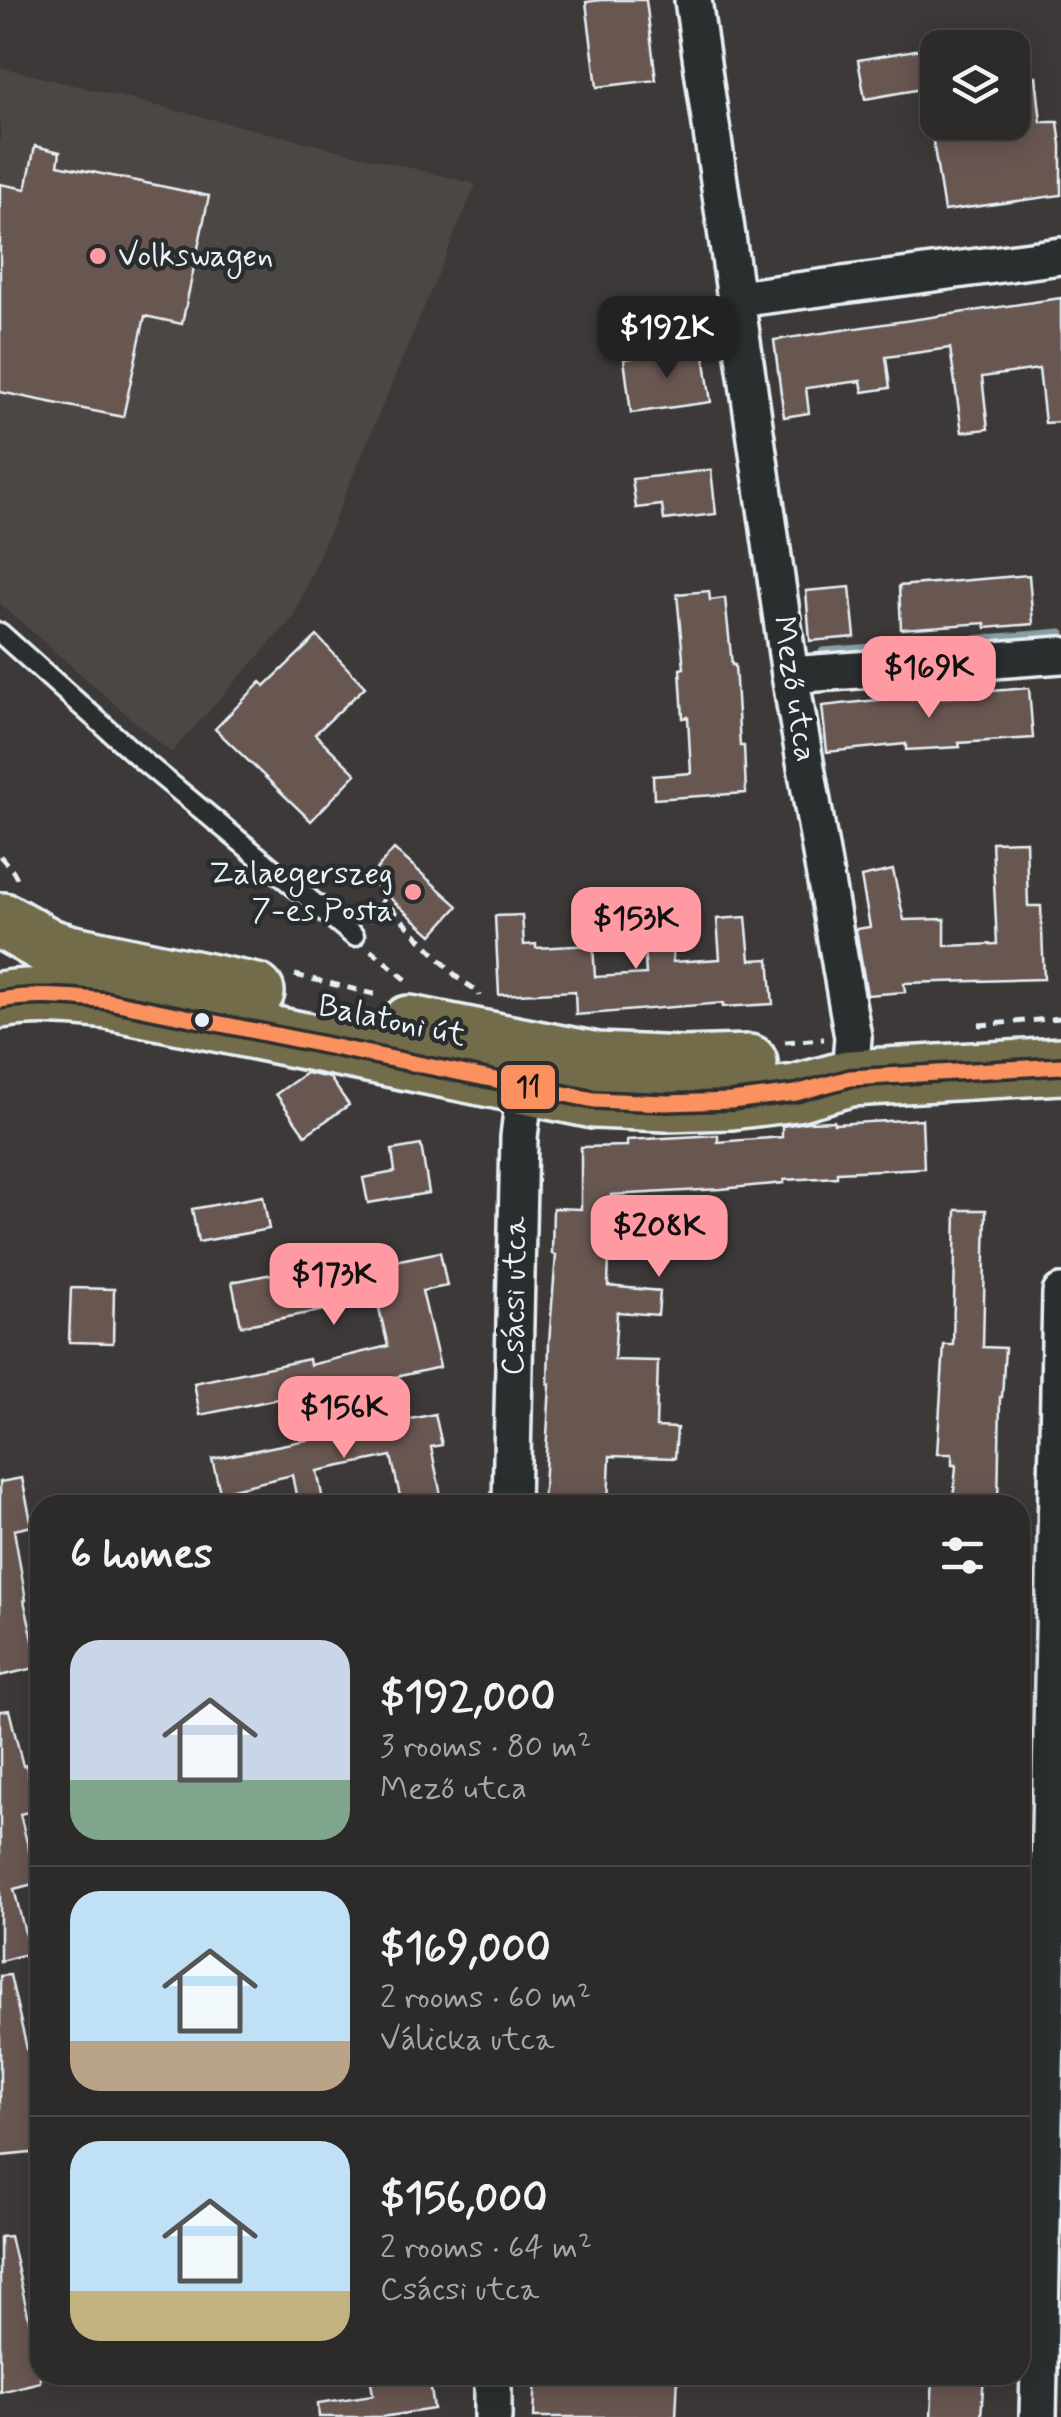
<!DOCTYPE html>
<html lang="en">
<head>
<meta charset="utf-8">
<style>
	:root { --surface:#2d2b2a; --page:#393736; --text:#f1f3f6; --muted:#a7a7a8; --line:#484747; --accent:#ff9aa2 }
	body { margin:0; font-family:Mynerve,sans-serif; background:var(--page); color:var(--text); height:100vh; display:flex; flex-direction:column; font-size:38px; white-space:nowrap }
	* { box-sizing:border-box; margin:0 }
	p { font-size:32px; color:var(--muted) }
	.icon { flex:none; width:55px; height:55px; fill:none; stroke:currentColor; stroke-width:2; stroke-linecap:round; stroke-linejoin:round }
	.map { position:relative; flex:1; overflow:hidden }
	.side { position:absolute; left:30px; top:1495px; width:1000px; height:890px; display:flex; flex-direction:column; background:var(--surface); border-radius:30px; box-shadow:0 5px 25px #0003,0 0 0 2px var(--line) }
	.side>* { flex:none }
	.buttons { position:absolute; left:920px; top:30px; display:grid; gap:20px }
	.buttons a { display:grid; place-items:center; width:110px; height:110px; border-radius:20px; background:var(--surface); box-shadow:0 5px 25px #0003,0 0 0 2px var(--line); font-size:50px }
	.price { position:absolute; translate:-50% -85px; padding:0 22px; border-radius:20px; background:var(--accent); color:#111; font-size:32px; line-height:65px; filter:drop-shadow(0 2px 5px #0008) }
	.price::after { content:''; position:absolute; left:50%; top:60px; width:30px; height:22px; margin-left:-15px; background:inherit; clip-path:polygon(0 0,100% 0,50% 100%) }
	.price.selected { background:#222; color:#fff }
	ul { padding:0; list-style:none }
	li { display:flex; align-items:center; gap:30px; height:250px; padding:0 40px }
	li+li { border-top:2px solid var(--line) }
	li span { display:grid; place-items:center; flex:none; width:280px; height:200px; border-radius:30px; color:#555 }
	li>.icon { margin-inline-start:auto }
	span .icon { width:120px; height:120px; fill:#fffc; stroke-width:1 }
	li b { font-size:42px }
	h2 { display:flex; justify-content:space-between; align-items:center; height:120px; padding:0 40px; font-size:42px }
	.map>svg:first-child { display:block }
	.built { fill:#4c4644 }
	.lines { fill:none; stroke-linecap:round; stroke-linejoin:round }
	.stream { stroke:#889ea3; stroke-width:9 }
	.building { fill:#675651; stroke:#e8f1f8; stroke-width:2.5 }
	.service-casing { stroke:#e8f1f8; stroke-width:25 }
	.minor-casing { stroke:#e8f1f8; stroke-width:42 }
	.primary-casing { stroke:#e8f1f8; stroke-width:62 }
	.path { stroke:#e8f1f8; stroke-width:5; stroke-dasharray:10 8; stroke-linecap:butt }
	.service { stroke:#2a2d2e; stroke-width:18 }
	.minor { stroke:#2a2d2e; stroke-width:35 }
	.primary { stroke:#726c4b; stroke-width:55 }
	.bus-1-casing { stroke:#2a2d2e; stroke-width:22 }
	.bus-1 { stroke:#fa915f; stroke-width:15 }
	.poi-dot { fill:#ff9aa2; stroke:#2a2d2e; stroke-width:4 }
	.bus-dot { fill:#e8f1f8; stroke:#2a2d2e; stroke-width:4 }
	.labels { text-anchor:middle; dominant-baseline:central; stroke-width:9; stroke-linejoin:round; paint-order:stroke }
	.poi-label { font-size:32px; fill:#e8f1f8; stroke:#2a2d2e; text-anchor:start }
	.street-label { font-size:32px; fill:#e8f1f8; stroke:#2a2d2e }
	.line-badge { stroke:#2a2d2e; stroke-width:4 }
	.pale-badge-label { font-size:28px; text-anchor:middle; font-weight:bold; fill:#111 }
</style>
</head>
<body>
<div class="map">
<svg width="1061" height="2417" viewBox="0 0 1061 2417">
	<rect width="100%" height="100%" fill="#3c3938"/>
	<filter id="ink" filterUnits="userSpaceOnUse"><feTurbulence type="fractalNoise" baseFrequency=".01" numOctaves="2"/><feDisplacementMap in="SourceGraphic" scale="20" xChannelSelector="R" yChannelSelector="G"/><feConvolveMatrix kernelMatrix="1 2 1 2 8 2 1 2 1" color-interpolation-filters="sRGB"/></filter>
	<g filter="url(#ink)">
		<path class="built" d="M0,67L476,184L293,618L171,753L0,604Z"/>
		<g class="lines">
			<path class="stream" d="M823,652L1061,633"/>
		</g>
		<g class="building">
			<path d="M600,0H646L656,80L597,87L586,2Z"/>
			<path d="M938,46V86L865,99L858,60Z"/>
			<path d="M1036,76L1041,122H1058L1061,145V195L944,211L930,122H1012V78Z"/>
			<path d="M35,146L60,152L58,165L209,196L182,324L145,316L123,417L0,392V184L26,189Z"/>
			<path d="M1061,298V422L1045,423L1039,369L982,377L988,429L962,432L950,348L886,357L890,388L863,392L861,381L806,388L809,413L784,417L774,340Z"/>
			<path d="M703,348L711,402L631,413L624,359Z"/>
			<path d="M711,470L716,514L664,520L662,505L636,508L632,479Z"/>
			<path d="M1029,575L1033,624L986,628L985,623L901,629L899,586Z"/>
			<path d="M850,587L855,637L810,641L806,591Z"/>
			<path d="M709,591L710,600L725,598L732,665H735L740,746H744L746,793L654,799L653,776L691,773L688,717L683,718L680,669L684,668L677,594Z"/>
			<path d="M317,636L365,687L315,734L356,774L311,821L215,729L261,682L265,686Z"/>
			<path d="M1029,688L1033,738L959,743L960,747L906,750V744L827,752L822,706L886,699L978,696V692Z"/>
			<path d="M1026,841L1028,906H1041L1044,979L904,983L905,992L867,995L856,929L870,927L861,877L893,870L904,920L945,919V946L997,944L992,842Z"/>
			<path d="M394,849L458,906L432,935L368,879Z"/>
			<path d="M522,915L524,945L536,944V948L593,945L595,977L646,974L642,920L670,918L673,962L720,959L717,919L746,917L750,960L769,959L773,1004L723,1007V1003L576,1015L575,991L499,995L495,916Z"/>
			<path d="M306,1073L330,1078L349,1105L305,1135L276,1094Z"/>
			<path d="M922,1119L924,1168L837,1172V1177L784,1180V1183L721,1189L611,1195L608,1286L660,1291L658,1315L617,1312L614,1360L658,1361L656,1427L677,1428L675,1458L610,1456L608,1505H543L550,1384H548L549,1342L556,1255L552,1254L553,1208L581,1209V1147L627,1146V1140L718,1135V1142L782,1137V1126L807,1122L834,1121V1124Z"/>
			<path d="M421,1145L429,1193L368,1203L363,1178L395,1172L392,1150Z"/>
			<path d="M263,1196L269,1229L198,1242L192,1209Z"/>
			<path d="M956,1210H986L983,1347L1005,1348L1002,1397H1000L998,1505H953L956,1465H952V1454H937L944,1345H953Z"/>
			<path d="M440,1252L447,1286L422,1291L440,1367L356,1386L355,1383L200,1415L194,1383L309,1359L310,1365L388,1346L377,1300L241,1326L232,1282L337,1261L339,1272Z"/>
			<path d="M71,1288L114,1289L113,1343L69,1342Z"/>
			<path d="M435,1414L442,1445L431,1447L443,1505H402L391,1456L317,1471L324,1505H298L292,1475L220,1492L212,1459Z"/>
			<path d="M22,1478L32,1526L14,1530L26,1600H24L39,1667L0,1676V1482Z"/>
			<path d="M9,1710L23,1766L26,1765L36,1810L20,1814L37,1883L14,1889L30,1953L0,1961V1711Z"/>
			<path d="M10,1975L27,2049L40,2046V2152L0,2156V1976Z"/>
			<path d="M10,2236L36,2350L40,2349V2382L0,2392V2237Z"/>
			<path d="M370,2375H429L434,2409L382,2417H319L318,2403L373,2395Z"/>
			<path d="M536,2375H678L676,2417H534Z"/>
			<path d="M933,2375H984L981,2417H931Z"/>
		</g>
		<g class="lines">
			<g class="service-casing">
				<path id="service" d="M0,633L143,761L354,936"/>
			</g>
			<g class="minor-casing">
				<g id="minor">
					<path d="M693,0L790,675L853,1037L850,1078"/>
					<path d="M737,299L1061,256"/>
					<path d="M790,675L1061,655"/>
					<path d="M511,1505L519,1137L525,1087"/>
					<path d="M493,2417V2375"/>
					<path d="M1038,2417L1061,1293"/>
				</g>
			</g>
			<g class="primary-casing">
				<g id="primary">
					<path d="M3,921L49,947L69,953L256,992"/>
					<path d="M0,1000C37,994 71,997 108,1001L594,1100L666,1103L731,1101L796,1093L850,1078L1061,1066"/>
					<path d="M409,1024L597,1061L682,1065L749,1063"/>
				</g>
			</g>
			<g class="path">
				<path d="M0,856L13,871L20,884"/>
				<path d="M368,921L383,900L459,979L479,992L480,996"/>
				<path d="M371,950L408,981"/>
				<path d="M295,975L382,996"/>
				<path d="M979,1025L1061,1018"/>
				<path d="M785,1042L824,1039"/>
			</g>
			<use href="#service" class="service"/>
			<use href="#minor" class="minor"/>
			<use href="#primary" class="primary"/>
			<g class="bus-1-casing">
				<path id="bus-1" d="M0,1000C37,994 71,997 108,1001L594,1100L666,1103L731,1101L796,1093L850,1078L1061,1066"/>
			</g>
			<use href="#bus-1" class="bus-1"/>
		</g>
	</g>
	<g class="poi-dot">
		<circle cx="98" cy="256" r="10"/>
		<circle cx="413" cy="892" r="10"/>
	</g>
	<circle class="bus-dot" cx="202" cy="1020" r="9"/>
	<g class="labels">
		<g class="poi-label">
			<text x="118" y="256">Volkswagen</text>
			<text x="393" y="874" text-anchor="end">Zalaegerszeg<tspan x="393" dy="37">7-es Posta</tspan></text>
		</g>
		<g class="street-label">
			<text transform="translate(794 689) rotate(81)">Mező utca</text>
			<text transform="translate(392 1021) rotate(12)">Balatoni út</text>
			<text transform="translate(515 1296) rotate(-89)">Csácsi utca</text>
		</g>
	</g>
	<rect class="line-badge" x="499" y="1063" width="58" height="48" rx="10" fill="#fa915f"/>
	<g class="pale-badge-label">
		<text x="528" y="1096">11</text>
	</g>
</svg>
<div class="buttons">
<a><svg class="icon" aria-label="layers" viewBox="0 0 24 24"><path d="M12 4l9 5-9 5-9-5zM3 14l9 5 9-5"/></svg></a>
</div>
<b class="price selected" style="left:667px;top:381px">$192K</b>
<b class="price" style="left:929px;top:721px">$169K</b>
<b class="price" style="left:636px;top:972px">$153K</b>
<b class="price" style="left:659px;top:1280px">$208K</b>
<b class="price" style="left:334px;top:1328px">$173K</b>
<b class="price" style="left:344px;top:1461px">$156K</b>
<section class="side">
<h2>6 homes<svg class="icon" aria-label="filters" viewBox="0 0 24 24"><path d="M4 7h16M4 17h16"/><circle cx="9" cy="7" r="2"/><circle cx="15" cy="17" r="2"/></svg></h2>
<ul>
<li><span style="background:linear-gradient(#c9d6e8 70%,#7fa58c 0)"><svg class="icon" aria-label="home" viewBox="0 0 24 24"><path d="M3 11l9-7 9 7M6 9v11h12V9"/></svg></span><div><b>$192,000</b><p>3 rooms · 80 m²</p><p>Mező utca</p></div></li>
<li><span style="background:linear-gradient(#bfe0f5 75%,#b9a48a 0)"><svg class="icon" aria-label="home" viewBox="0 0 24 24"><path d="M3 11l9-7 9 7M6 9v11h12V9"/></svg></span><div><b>$169,000</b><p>2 rooms · 60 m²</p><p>Válicka utca</p></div></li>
<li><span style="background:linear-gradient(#bfe0f5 75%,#c2b280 0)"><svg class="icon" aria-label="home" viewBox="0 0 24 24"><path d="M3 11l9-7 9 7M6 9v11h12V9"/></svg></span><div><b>$156,000</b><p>2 rooms · 64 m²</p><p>Csácsi utca</p></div></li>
</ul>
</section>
</div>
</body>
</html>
